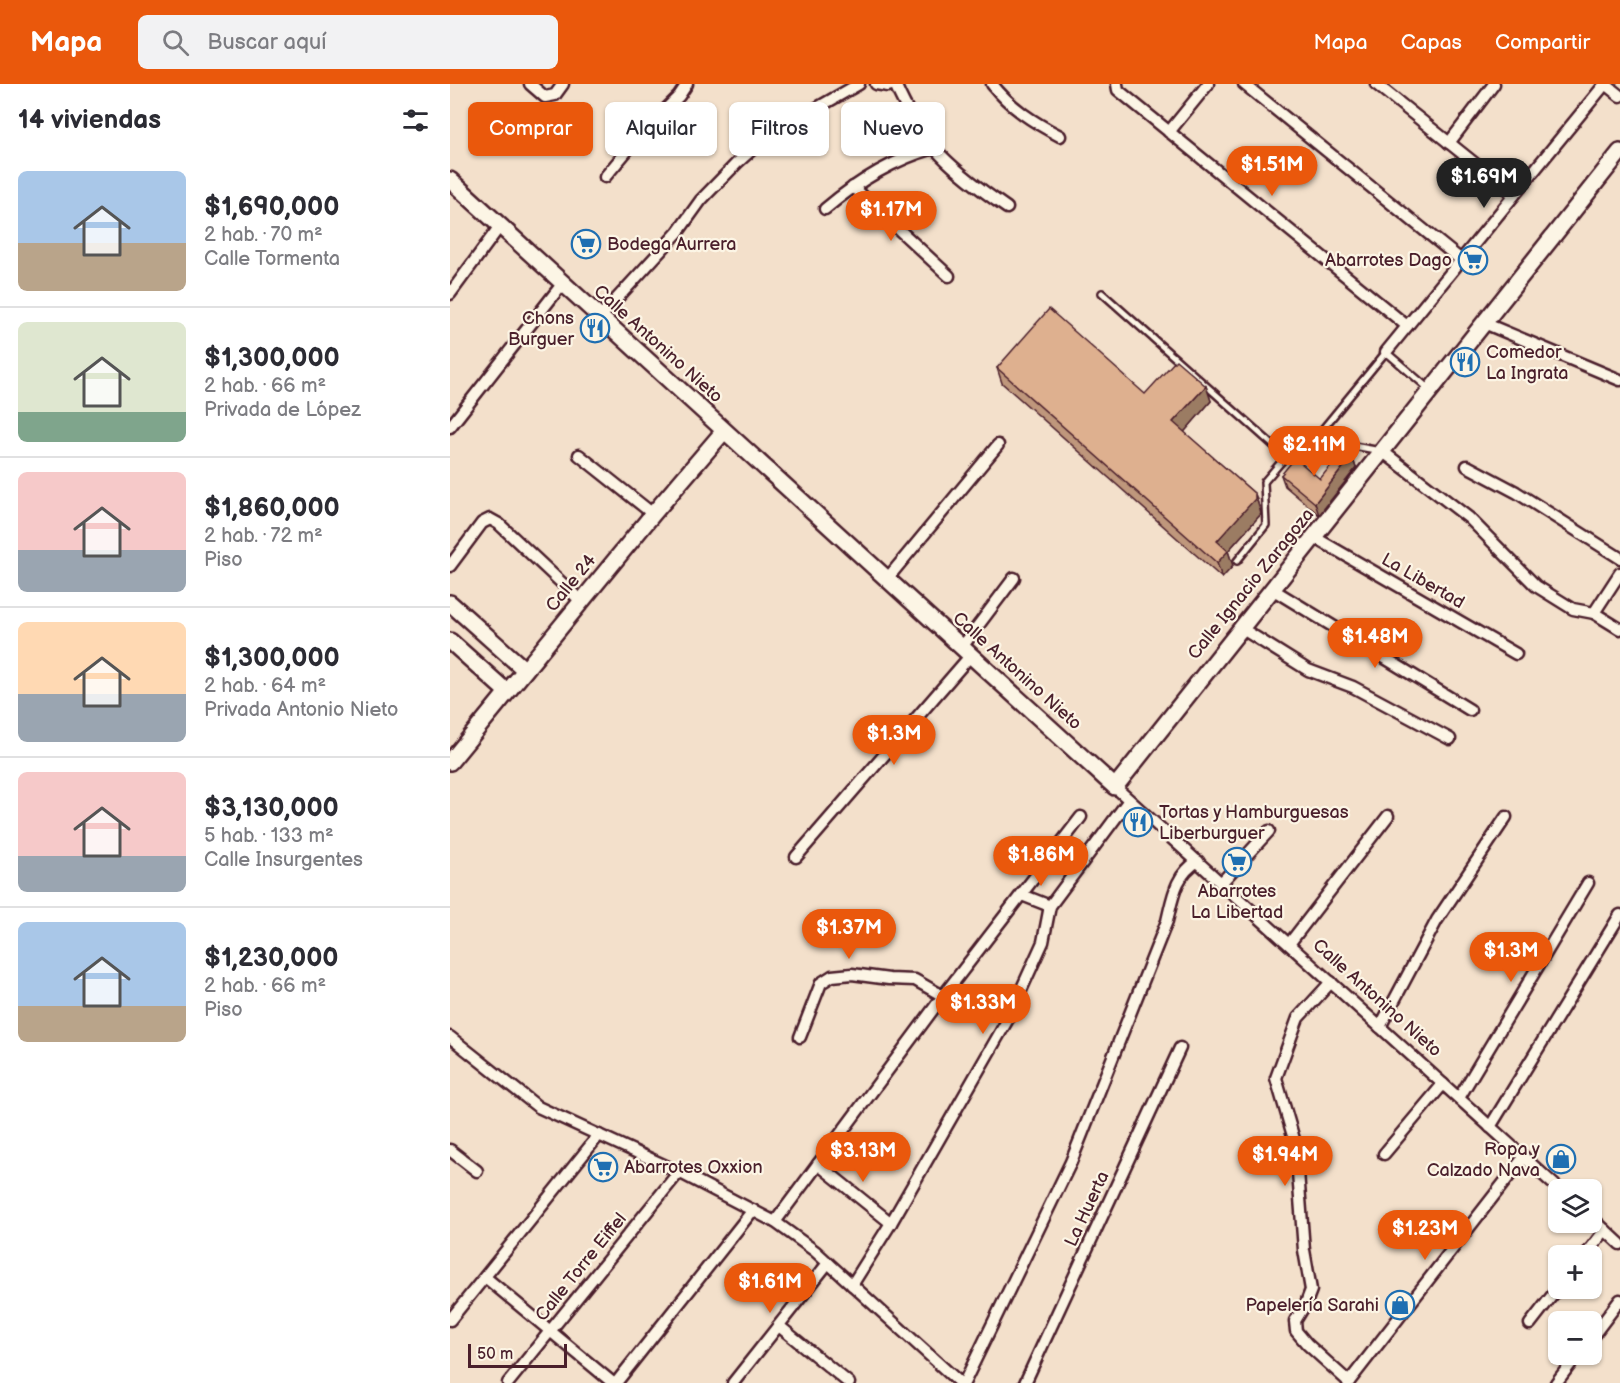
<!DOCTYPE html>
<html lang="es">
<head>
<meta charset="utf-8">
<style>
	:root { --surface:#fff; --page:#f2f2f3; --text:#2b2b33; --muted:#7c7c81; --line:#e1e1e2; --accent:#ea580c }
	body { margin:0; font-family:"Balsamiq Sans",sans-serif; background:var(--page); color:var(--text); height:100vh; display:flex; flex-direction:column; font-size:22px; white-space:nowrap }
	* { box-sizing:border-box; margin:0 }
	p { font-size:20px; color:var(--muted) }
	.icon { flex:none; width:33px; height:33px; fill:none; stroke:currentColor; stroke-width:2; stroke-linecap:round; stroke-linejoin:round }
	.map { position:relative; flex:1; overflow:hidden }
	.details { display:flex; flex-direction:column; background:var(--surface); width:450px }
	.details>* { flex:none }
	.top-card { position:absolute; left:18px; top:18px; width:570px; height:54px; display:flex; gap:12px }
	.controls { position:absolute; left:1098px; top:1095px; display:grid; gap:12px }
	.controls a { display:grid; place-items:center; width:54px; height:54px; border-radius:9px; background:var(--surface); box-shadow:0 2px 4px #0004; font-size:30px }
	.scale { position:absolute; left:18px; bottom:15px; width:99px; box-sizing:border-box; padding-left:6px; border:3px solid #4a1f2b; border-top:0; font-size:16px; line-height:21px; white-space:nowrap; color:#4a1f2b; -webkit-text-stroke:4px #fcf5e5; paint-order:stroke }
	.price { position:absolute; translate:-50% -51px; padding:0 14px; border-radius:21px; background:var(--accent); color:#fff; font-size:20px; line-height:39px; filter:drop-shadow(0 2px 3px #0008) }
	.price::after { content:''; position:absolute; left:50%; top:36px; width:18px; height:14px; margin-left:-9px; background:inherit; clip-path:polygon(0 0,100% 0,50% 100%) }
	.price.selected { background:#222; color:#fff }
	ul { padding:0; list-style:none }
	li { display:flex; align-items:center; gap:18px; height:150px; padding:0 18px }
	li+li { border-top:2px solid var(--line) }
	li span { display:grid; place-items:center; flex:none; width:168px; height:120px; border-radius:9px; color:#555 }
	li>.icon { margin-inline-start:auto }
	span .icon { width:72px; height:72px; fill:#fffc; stroke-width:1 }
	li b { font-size:26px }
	h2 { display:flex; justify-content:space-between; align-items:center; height:72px; padding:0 18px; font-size:26px }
	.pill { padding:0 21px; border-radius:9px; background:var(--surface); box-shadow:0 2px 4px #0004; font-size:21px; line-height:54px }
	.pill.selected { background:var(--accent); color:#fff }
	header { display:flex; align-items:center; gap:36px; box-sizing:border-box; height:84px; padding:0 30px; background:var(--accent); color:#fff }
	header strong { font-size:28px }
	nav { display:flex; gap:33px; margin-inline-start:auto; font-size:21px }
	.search { width:420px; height:54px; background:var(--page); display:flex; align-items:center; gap:15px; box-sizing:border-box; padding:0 21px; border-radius:9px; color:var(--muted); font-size:22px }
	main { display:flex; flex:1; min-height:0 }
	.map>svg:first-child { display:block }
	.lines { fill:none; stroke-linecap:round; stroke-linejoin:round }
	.lane-casing { stroke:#4a1f2b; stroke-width:10 }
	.street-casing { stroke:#4a1f2b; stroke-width:15 }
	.secondary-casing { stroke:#4a1f2b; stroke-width:20 }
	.lane { stroke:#fcf5e5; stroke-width:5 }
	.street { stroke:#fcf5e5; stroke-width:10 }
	.secondary { stroke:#fcf5e5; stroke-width:15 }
	.wall { fill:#bf977b; stroke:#4a1f2b; stroke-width:1.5 }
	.shaded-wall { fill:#9b7b64; stroke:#4a1f2b; stroke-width:1.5 }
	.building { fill:#deb08f; stroke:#4a1f2b; stroke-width:1.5 }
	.labels { text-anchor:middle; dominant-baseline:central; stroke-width:4.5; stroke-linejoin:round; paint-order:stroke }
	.poi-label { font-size:18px; fill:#4a1f2b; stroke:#fcf5e5; text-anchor:start }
	.street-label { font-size:18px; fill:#4a1f2b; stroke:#fcf5e5 }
</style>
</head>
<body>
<header>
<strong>Mapa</strong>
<div class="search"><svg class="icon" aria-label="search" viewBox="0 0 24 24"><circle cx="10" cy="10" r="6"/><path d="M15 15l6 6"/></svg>Buscar aquí</div>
<nav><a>Mapa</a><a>Capas</a><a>Compartir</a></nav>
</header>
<main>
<section class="details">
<h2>14 viviendas<svg class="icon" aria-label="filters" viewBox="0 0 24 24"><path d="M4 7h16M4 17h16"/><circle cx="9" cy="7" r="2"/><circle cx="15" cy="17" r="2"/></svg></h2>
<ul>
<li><span style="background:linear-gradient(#a9c7e8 60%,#b9a48a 0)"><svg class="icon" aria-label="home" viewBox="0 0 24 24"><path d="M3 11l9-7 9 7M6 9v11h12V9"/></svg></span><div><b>$1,690,000</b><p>2 hab. · 70 m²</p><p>Calle Tormenta</p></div></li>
<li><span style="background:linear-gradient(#dfe7d0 75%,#7fa58c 0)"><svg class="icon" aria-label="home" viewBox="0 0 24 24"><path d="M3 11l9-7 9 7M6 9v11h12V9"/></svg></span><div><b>$1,300,000</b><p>2 hab. · 66 m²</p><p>Privada de López</p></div></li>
<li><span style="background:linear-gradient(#f6c9c9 65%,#9aa5b1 0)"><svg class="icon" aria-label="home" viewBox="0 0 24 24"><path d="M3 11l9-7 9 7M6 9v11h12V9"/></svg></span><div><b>$1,860,000</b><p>2 hab. · 72 m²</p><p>Piso</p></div></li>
<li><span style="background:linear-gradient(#ffd9b3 60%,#9aa5b1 0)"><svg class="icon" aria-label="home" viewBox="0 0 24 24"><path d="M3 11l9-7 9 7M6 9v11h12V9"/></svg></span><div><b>$1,300,000</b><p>2 hab. · 64 m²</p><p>Privada Antonio Nieto</p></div></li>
<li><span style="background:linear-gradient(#f6c9c9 70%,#9aa5b1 0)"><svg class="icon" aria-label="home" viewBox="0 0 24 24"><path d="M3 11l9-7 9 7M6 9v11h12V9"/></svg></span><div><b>$3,130,000</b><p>5 hab. · 133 m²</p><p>Calle Insurgentes</p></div></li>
<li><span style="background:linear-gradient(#a9c7e8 70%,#b9a48a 0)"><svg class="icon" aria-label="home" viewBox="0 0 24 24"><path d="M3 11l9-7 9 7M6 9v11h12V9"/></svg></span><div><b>$1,230,000</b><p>2 hab. · 66 m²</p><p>Piso</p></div></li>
</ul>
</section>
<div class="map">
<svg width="1170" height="1299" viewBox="0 0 1170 1299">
	<rect width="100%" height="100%" fill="#f3e0cb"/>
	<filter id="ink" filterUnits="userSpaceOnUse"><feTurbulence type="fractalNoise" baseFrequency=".0167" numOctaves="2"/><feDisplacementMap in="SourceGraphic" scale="12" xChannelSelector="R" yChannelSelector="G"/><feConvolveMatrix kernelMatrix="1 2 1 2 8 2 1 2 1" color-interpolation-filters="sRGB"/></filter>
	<g filter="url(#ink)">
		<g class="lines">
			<g class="lane-casing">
				<g id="lane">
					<path d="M652,209L824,362L838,370L853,369L936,268L979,305"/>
					<path d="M865,355L931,367"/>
					<path d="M787,477L816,441L814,398L838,370"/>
				</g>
			</g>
			<g class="street-casing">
				<g id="street">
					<path d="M80,0L95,13L105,11L113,0"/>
					<path d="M426,0L438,2L445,0"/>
					<path d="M445,0C470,60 505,88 557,124"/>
					<path d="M542,0C561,24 583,38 610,52"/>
					<path d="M667,0L668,6L957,242"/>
					<path d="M794,0L1011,176"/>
					<path d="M926,0L1064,111"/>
					<path d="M1155,0L1170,12"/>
					<path d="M719,48L758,0"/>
					<path d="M999,59L1044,0"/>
					<path d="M155,93L191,50L229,12L237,0"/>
					<path d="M403,103L499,192"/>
					<path d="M375,125C408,97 442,76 484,64"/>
					<path d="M0,210L50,142"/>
					<path d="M150,233L228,148L251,116L287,79L316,53L409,0"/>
					<path d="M1034,239L1170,296"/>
					<path d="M936,268L1155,0"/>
					<path d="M0,343L113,199"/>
					<path d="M932,367L1019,434L1086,502L1123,525L1144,529L1170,545"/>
					<path d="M129,371L203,430"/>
					<path d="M1017,382L1066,408L1170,474"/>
					<path d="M864,453L1066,570"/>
					<path d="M0,482L32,439L40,435L49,440L132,518"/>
					<path d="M437,495L548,361"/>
					<path d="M822,505L1020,626"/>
					<path d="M1144,529L1170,489"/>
					<path d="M791,544L858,586L903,603L1000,655"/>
					<path d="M512,563L564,494"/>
					<path d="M665,703L1110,1106"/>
					<path d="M346,773L521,571"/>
					<path d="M771,799L819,747"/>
					<path d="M572,811L600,822"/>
					<path d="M839,860L938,732"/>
					<path d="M881,898L848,934L826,994L846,1062L854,1166L861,1206L856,1219L845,1237L846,1247L857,1260L899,1298"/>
					<path d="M930,943L987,836L1056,733"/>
					<path d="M0,953L88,1023L229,1088L325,1138L365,1167L510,1299"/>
					<path d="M350,953L371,899L382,892L402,890L439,895L465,896L493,912"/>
					<path d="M1009,1014L1138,799"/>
					<path d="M1040,1043L1170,831"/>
					<path d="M0,1066L27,1087"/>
					<path d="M934,1070L993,1000"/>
					<path d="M368,1080L441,1139"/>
					<path d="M1142,1134L1170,1160"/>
					<path d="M325,1138L493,912L631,733"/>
					<path d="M1135,1172L1155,1146"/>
					<path d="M35,1193L163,1299"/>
					<path d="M402,1201L441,1139L558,935L593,858L600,822L679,716"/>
					<path d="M0,1236L149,1051"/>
					<path d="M1080,1240L1108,1204"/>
					<path d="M329,1242L399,1299"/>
					<path d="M1142,1253L1170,1216"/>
					<path d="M58,1299L229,1088"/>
					<path d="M166,1299L303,1126"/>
					<path d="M283,1299L378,1179"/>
					<path d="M514,1299L621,1078L717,837C723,813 725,791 748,777"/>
					<path d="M575,1299L730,964"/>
					<path d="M898,1299L1074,1073"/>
					<path d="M1106,1299L1128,1270"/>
				</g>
			</g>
			<g class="secondary-casing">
				<g id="secondary">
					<path d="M0,96L665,703L1170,68"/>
					<path d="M0,519L75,586"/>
					<path d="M0,557L57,608"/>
					<path d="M0,678L203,430L274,347"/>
				</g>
			</g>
			<use href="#lane" class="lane"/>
			<use href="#street" class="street"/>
			<use href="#secondary" class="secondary"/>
		</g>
		<g class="wall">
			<path d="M547,284L695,310L756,302L761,317L734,348L805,410L810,426L811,430L778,467L783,482L772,494L552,299Z"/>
			<path d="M902,372L906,384L869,431L835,402L831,391L870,395Z"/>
		</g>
		<g class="shaded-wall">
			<path d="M756,302L761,317L729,354L723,338Z"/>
			<path d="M902,372L906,384L869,431L865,419Z"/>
			<path d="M805,410L810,426L811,430L778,467L783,482L772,494L767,479V457Z"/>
		</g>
		<g class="building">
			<path d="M599,225L695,310L726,276L756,302L723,338L805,410V415L767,457L778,467L767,479L547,284Z"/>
			<path d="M894,365L902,372L865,419L831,391L845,374L870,395Z"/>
		</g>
	</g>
	<defs>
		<g id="supermarket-ring" transform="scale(1.5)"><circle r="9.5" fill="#fcf5e5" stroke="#1f6fb2" stroke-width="1.5"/><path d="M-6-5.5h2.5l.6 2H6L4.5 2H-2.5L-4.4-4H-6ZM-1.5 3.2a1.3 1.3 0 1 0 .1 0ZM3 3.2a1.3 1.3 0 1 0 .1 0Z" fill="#1f6fb2"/></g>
		<g id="restaurant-ring" transform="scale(1.5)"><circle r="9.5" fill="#fcf5e5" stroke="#1f6fb2" stroke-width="1.5"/><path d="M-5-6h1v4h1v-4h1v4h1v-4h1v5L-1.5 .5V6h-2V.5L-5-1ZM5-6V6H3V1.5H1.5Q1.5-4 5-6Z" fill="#1f6fb2"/></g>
		<g id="shop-ring" transform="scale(1.5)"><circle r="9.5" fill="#fcf5e5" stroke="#1f6fb2" stroke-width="1.5"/><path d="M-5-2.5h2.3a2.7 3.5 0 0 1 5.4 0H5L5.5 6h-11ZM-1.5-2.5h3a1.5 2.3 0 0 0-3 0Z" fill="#1f6fb2"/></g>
	</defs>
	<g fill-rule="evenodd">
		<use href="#supermarket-ring" x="136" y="160"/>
		<use href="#supermarket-ring" x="1023" y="176"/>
		<use href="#restaurant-ring" x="145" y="244"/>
		<use href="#restaurant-ring" x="1015" y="278"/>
		<use href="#restaurant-ring" x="688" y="738"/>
		<use href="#supermarket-ring" x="787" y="778"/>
		<use href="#shop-ring" x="1111" y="1075"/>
		<use href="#supermarket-ring" x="153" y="1083"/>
		<use href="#shop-ring" x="950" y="1221"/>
	</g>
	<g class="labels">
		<g class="poi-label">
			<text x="157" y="160">Bodega Aurrera</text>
			<text x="1002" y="176" text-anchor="end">Abarrotes Dago</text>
			<text x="124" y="234" text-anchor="end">Chons<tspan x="124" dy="21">Burguer</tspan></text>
			<text x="1036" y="268">Comedor<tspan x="1036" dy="21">La Ingrata</tspan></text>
			<text x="709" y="728">Tortas y Hamburguesas<tspan x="709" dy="21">Liberburguer</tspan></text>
			<text x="787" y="807" text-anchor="middle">Abarrotes<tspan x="787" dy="21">La Libertad</tspan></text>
			<text x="1090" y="1065" text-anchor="end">Ropa y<tspan x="1090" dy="21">Calzado Nava</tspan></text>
			<text x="174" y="1083">Abarrotes Oxxion</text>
			<text x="929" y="1221" text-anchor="end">Papelería Sarahi</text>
		</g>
		<g class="street-label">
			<text transform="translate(208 260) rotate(42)">Calle Antonino Nieto</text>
			<text transform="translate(973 497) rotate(30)">La Libertad</text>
			<text transform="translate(121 499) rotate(-51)">Calle 24</text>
			<text transform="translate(801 500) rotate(-51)">Calle Ignacio Zaragoza</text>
			<text transform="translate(567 587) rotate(42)">Calle Antonino Nieto</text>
			<text transform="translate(927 914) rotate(42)">Calle Antonino Nieto</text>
			<text transform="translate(637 1125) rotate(-65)">La Huerta</text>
			<text transform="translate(131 1183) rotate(-51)">Calle Torre Eiffel</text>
		</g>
	</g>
</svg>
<div class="controls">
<a><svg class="icon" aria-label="layers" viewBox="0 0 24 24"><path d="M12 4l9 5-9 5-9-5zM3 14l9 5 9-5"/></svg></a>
<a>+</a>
<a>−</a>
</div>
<div class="scale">50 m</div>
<b class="price" style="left:822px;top:113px">$1.51M</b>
<b class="price selected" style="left:1034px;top:125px">$1.69M</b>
<b class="price" style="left:441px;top:158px">$1.17M</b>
<b class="price" style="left:864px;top:393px">$2.11M</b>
<b class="price" style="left:925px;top:585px">$1.48M</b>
<b class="price" style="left:444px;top:682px">$1.3M</b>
<b class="price" style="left:591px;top:803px">$1.86M</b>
<b class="price" style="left:399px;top:876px">$1.37M</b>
<b class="price" style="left:1061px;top:899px">$1.3M</b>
<b class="price" style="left:533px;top:951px">$1.33M</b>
<b class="price" style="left:413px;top:1099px">$3.13M</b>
<b class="price" style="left:835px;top:1103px">$1.94M</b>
<b class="price" style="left:975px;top:1177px">$1.23M</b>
<b class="price" style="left:320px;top:1230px">$1.61M</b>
<div class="top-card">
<a class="pill selected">Comprar</a>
<a class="pill">Alquilar</a>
<a class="pill">Filtros</a>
<a class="pill">Nuevo</a>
</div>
</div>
</main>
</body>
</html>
